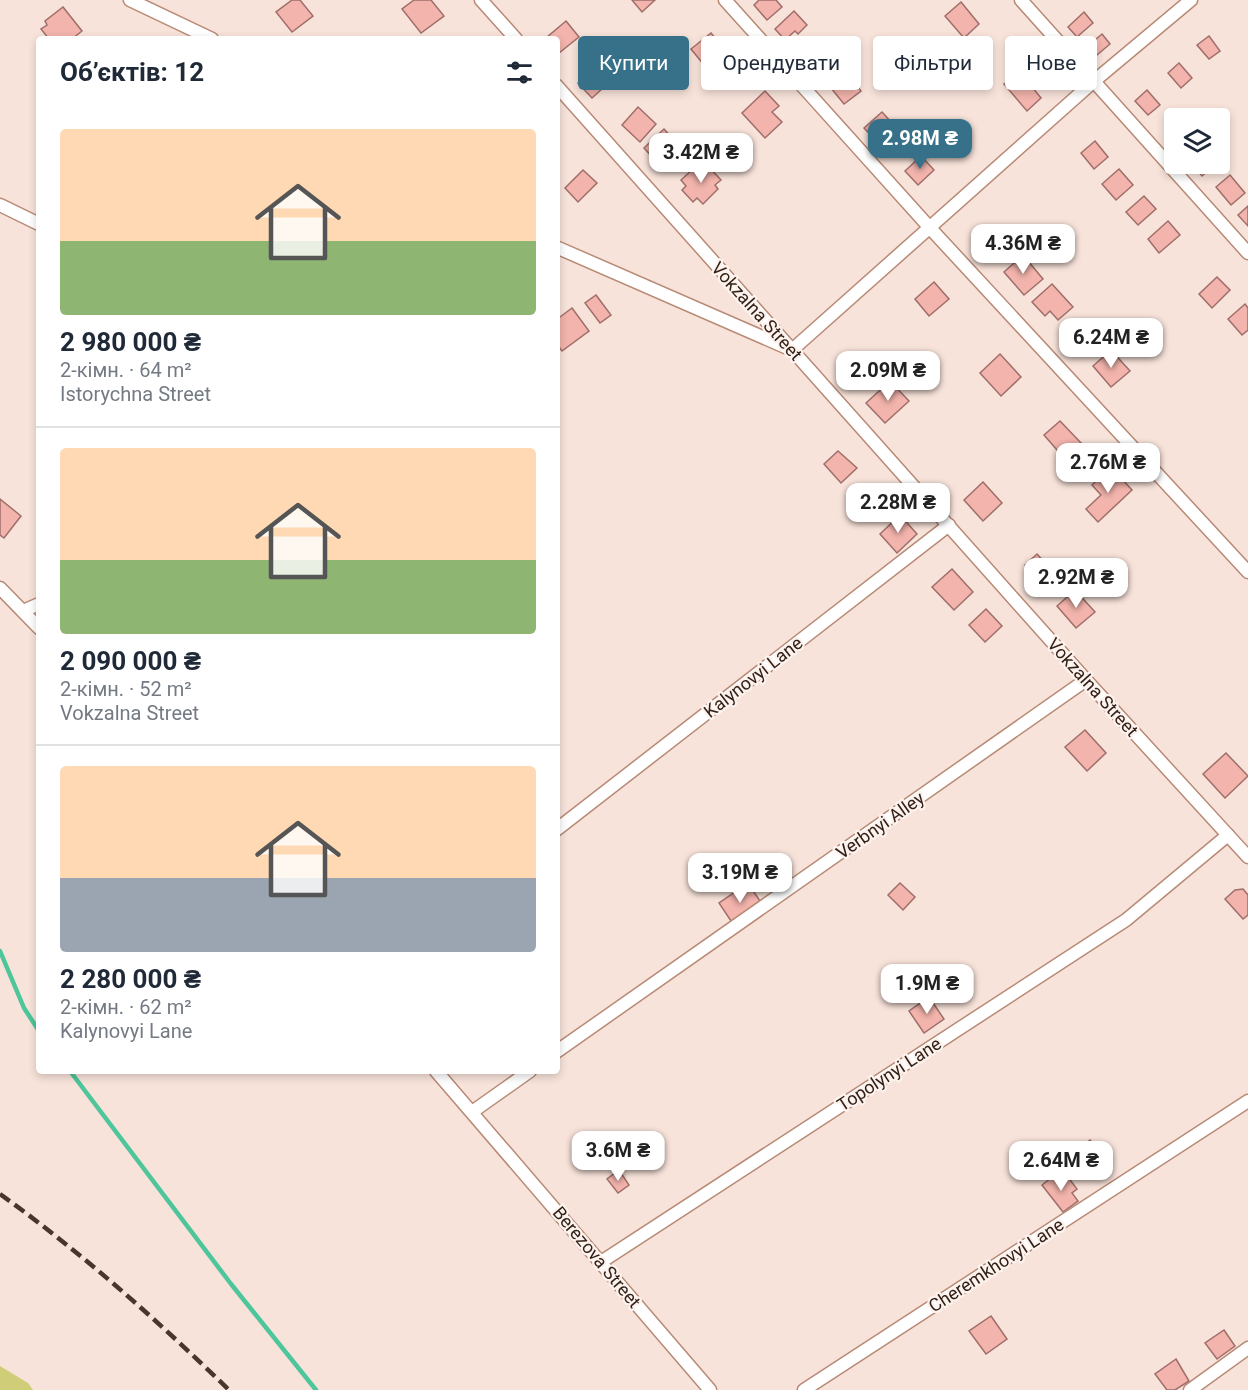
<!DOCTYPE html>
<html lang="uk">
<head>
<meta charset="utf-8">
<style>
	:root { --surface:#fff; --page:#f6f6f7; --text:#1f2937; --muted:#747a83; --line:#e0e1e3; --accent:#367189 }
	body { margin:0; font-family:Roboto,sans-serif; background:var(--page); color:var(--text); height:100vh; display:flex; flex-direction:column; font-size:22px; white-space:nowrap }
	* { box-sizing:border-box; margin:0 }
	p { font-size:20px; color:var(--muted) }
	.icon { flex:none; width:33px; height:33px; fill:none; stroke:currentColor; stroke-width:2; stroke-linecap:round; stroke-linejoin:round }
	.map { position:relative; flex:1; overflow:hidden }
	.sheet { position:absolute; left:36px; top:36px; width:524px; height:1038px; display:flex; flex-direction:column; background:var(--surface); border-radius:6px; box-shadow:0 3px 9px #0003 }
	.sheet>* { flex:none }
	.hud { position:absolute; left:578px; top:36px; width:570px; height:54px; display:flex; gap:12px }
	.fabs { position:absolute; left:1164px; top:108px; display:grid; gap:12px }
	.fabs a { display:grid; place-items:center; width:66px; height:66px; border-radius:6px; background:var(--surface); box-shadow:0 3px 9px #0003; font-size:30px }
	.price { position:absolute; translate:-50% -51px; padding:0 14px; border-radius:12px; background:#fff; color:#222; font-size:20px; line-height:39px; filter:drop-shadow(0 2px 3px #0008) }
	.price::after { content:''; position:absolute; left:50%; top:36px; width:18px; height:14px; margin-left:-9px; background:inherit; clip-path:polygon(0 0,100% 0,50% 100%) }
	.price.active { background:var(--accent); color:#fff }
	ul { padding:0; list-style:none }
	li { display:grid; align-content:center; gap:12px; height:318px; padding:0 24px }
	li+li { border-top:2px solid var(--line) }
	li span { display:grid; place-items:center; height:186px; border-radius:6px; color:#555 }
	li>.icon { margin-inline-start:auto }
	span .icon { width:108px; height:108px; fill:#fffc; stroke-width:1 }
	li b { font-size:26px }
	h2 { display:flex; justify-content:space-between; align-items:center; height:72px; padding:0 24px; font-size:26px }
	.tag { padding:0 21px; border-radius:6px; background:var(--surface); box-shadow:0 3px 9px #0003; font-size:21px; line-height:54px }
	.tag.active { background:var(--accent); color:#fff }
	.map>svg:first-child { display:block }
	.green { fill:#d0cd78 }
	.lines { fill:none; stroke-linecap:round; stroke-linejoin:round }
	.stream { stroke:#4ec59a; stroke-width:4.5 }
	.building { fill:#f2b4ac; stroke:#a06e69; stroke-width:1.5 }
	.street-casing { stroke:#b88a75; stroke-width:15 }
	.street { stroke:#fff; stroke-width:12 }
	.rail { stroke:#48362d; stroke-width:4.5; stroke-dasharray:12 6; stroke-linecap:butt }
	.labels { text-anchor:middle; dominant-baseline:central; stroke-width:4.5; stroke-linejoin:round; paint-order:stroke }
	.street-label { font-size:18px; fill:#332118; stroke:#fdf3ee }
</style>
</head>
<body>
<div class="map">
<svg width="1248" height="1390" viewBox="0 0 1248 1390">
	<rect width="100%" height="100%" fill="#f8e3da"/>
	<path class="green" d="M0,1366L28,1383L33,1390H0Z"/>
	<g class="lines">
		<g class="stream">
			<path d="M0,951L24,1008L39,1031"/>
			<path d="M70,1071L231,1284L316,1390"/>
		</g>
	</g>
	<g class="building">
		<path d="M292,0H300L313,16L292,32L276,12Z"/>
		<path d="M414,0H431L444,16L421,33L402,9Z"/>
		<path d="M632,0H655L642,12Z"/>
		<path d="M759,0H776L782,7L767,20L754,5Z"/>
		<path d="M961,2L979,24L964,38L945,16Z"/>
		<path d="M63,7L82,31L72,39H49L41,29L47,25L45,21Z"/>
		<path d="M794,11L807,25L798,34L795,31L785,40L775,29Z"/>
		<path d="M1084,12L1093,23L1077,37L1068,27Z"/>
		<path d="M566,21L579,37L559,53L556,50V39L546,38Z"/>
		<path d="M711,33L724,49L704,65L691,49Z"/>
		<path d="M1102,34L1110,44L1097,55L1089,45Z"/>
		<path d="M1209,36L1220,51L1209,59L1197,45Z"/>
		<path d="M812,42L822,53L807,66L797,55Z"/>
		<path d="M1179,63L1192,78L1181,88L1168,73Z"/>
		<path d="M600,64L613,79L592,98L578,83Z"/>
		<path d="M1019,71L1041,98L1027,111L1004,84Z"/>
		<path d="M848,74L861,91L844,104L831,88Z"/>
		<path d="M1147,90L1160,105L1148,115L1135,101Z"/>
		<path d="M765,91L779,106L772,112L782,122L765,138L742,113Z"/>
		<path d="M638,107L656,124L640,142L622,125Z"/>
		<path d="M882,112L901,133L884,149L864,128Z"/>
		<path d="M664,129L685,153L665,171L644,148Z"/>
		<path d="M1095,141L1108,157L1094,169L1081,153Z"/>
		<path d="M921,156L934,170L918,185L905,171Z"/>
		<path d="M1192,164H1216L1202,176Z"/>
		<path d="M707,165L721,180L715,185L718,189L703,204L697,198L693,202L682,190L686,186L681,180L694,168L698,173Z"/>
		<path d="M1119,169L1133,185L1116,200L1102,184Z"/>
		<path d="M583,170L597,183L578,202L565,188Z"/>
		<path d="M1230,175L1245,193L1231,205L1216,187Z"/>
		<path d="M1144,196L1156,209L1138,225L1126,212Z"/>
		<path d="M1248,206V226L1238,215Z"/>
		<path d="M1168,221L1180,235L1159,253L1148,239Z"/>
		<path d="M998,227L1013,244L994,260L979,244Z"/>
		<path d="M1023,255L1043,279L1024,295L1004,272Z"/>
		<path d="M1217,277L1230,290L1212,308L1199,294Z"/>
		<path d="M934,282L949,299L929,316L915,299Z"/>
		<path d="M1052,284L1073,307L1058,320L1050,311L1045,316L1032,302Z"/>
		<path d="M596,295L611,315L600,323L585,303Z"/>
		<path d="M1245,304L1248,308V330L1242,335L1228,319Z"/>
		<path d="M572,308L589,331L562,351L556,343V320Z"/>
		<path d="M1111,350L1130,371L1111,387L1093,366Z"/>
		<path d="M1000,354L1021,377L1001,396L980,373Z"/>
		<path d="M890,381L909,401L885,423L866,403Z"/>
		<path d="M1060,421L1081,443L1064,458L1044,435Z"/>
		<path d="M838,451L857,468L841,483L824,464Z"/>
		<path d="M1111,467L1132,490L1098,522L1086,509L1101,495L1092,485Z"/>
		<path d="M983,482L1002,503L983,521L964,500Z"/>
		<path d="M0,499L21,516L4,538L0,535Z"/>
		<path d="M900,515L917,534L897,553L880,534Z"/>
		<path d="M1037,554L1056,575L1044,586L1025,565Z"/>
		<path d="M952,569L973,592L954,610L932,587Z"/>
		<path d="M1075,590L1095,612L1076,628L1057,606Z"/>
		<path d="M986,609L1002,626L985,642L969,625Z"/>
		<path d="M1085,730L1106,753L1087,771L1065,747Z"/>
		<path d="M1226,753L1248,776L1225,798L1203,774Z"/>
		<path d="M748,883L762,904L733,924L719,903Z"/>
		<path d="M900,883L915,897L903,910L888,895Z"/>
		<path d="M1243,889L1248,895V915L1243,919L1225,899L1235,890Z"/>
		<path d="M929,997L944,1019L924,1033L909,1011Z"/>
		<path d="M1090,1140L1098,1151L1084,1162L1076,1151Z"/>
		<path d="M619,1170L629,1185L618,1193L607,1179Z"/>
		<path d="M1057,1173L1063,1181L1068,1177L1077,1189L1072,1193L1078,1201L1063,1212L1042,1185Z"/>
		<path d="M991,1316L1007,1339L986,1354L969,1331Z"/>
		<path d="M1224,1330L1235,1346L1217,1359L1205,1343Z"/>
		<path d="M1176,1359L1189,1381L1175,1390H1167L1155,1374Z"/>
	</g>
	<g class="lines">
		<g class="street-casing">
			<g id="street">
				<path d="M130,0L212,39"/>
				<path d="M481,0L516,39"/>
				<path d="M725,0L930,228L1248,572"/>
				<path d="M1021,0L1248,253"/>
				<path d="M556,85L1086,680L1248,857"/>
				<path d="M0,205L39,224"/>
				<path d="M556,247L792,350L1093,82L1191,0"/>
				<path d="M0,588L39,628"/>
				<path d="M23,611L39,604"/>
				<path d="M556,830L949,525"/>
				<path d="M556,1052L1086,680"/>
				<path d="M436,1071L710,1390"/>
				<path d="M472,1112L530,1071"/>
				<path d="M601,1262L1126,920L1228,835"/>
				<path d="M804,1390L1248,1101"/>
				<path d="M1190,1390L1248,1348"/>
			</g>
		</g>
		<use href="#street" class="street"/>
		<path class="rail" d="M0,1194C82,1253 157,1320 229,1390"/>
	</g>
	<g class="labels">
		<g class="street-label">
			<text transform="translate(757 311) rotate(48)">Vokzalna Street</text>
			<text transform="translate(753 677) rotate(-38)">Kalynovyi Lane</text>
			<text transform="translate(1093 687) rotate(48)">Vokzalna Street</text>
			<text transform="translate(880 825) rotate(-35)">Verbnyi Alley</text>
			<text transform="translate(889 1074) rotate(-33)">Topolynyi Lane</text>
			<text transform="translate(597 1257) rotate(50)">Berezova Street</text>
			<text transform="translate(996 1265) rotate(-33)">Cheremkhovyi Lane</text>
		</g>
	</g>
</svg>
<div class="fabs">
<a><svg class="icon" aria-label="layers" viewBox="0 0 24 24"><path d="M12 4l9 5-9 5-9-5zM3 14l9 5 9-5"/></svg></a>
</div>
<b class="price active" style="left:920px;top:170px">2.98M ₴</b>
<b class="price" style="left:701px;top:184px">3.42M ₴</b>
<b class="price" style="left:1023px;top:275px">4.36M ₴</b>
<b class="price" style="left:1111px;top:369px">6.24M ₴</b>
<b class="price" style="left:888px;top:402px">2.09M ₴</b>
<b class="price" style="left:1108px;top:494px">2.76M ₴</b>
<b class="price" style="left:898px;top:534px">2.28M ₴</b>
<b class="price" style="left:1076px;top:609px">2.92M ₴</b>
<b class="price" style="left:740px;top:904px">3.19M ₴</b>
<b class="price" style="left:927px;top:1015px">1.9M ₴</b>
<b class="price" style="left:618px;top:1182px">3.6M ₴</b>
<b class="price" style="left:1061px;top:1192px">2.64M ₴</b>
<div class="hud">
<a class="tag active">Купити</a>
<a class="tag">Орендувати</a>
<a class="tag">Фільтри</a>
<a class="tag">Нове</a>
</div>
<section class="sheet">
<h2>Об’єктів: 12<svg class="icon" aria-label="filters" viewBox="0 0 24 24"><path d="M4 7h16M4 17h16"/><circle cx="9" cy="7" r="2"/><circle cx="15" cy="17" r="2"/></svg></h2>
<ul>
<li><span style="background:linear-gradient(#ffd9b3 60%,#8fb573 0)"><svg class="icon" aria-label="home" viewBox="0 0 24 24"><path d="M3 11l9-7 9 7M6 9v11h12V9"/></svg></span><div><b>2 980 000 ₴</b><p>2-кімн. · 64 m²</p><p>Istorychna Street</p></div></li>
<li><span style="background:linear-gradient(#ffd9b3 60%,#8fb573 0)"><svg class="icon" aria-label="home" viewBox="0 0 24 24"><path d="M3 11l9-7 9 7M6 9v11h12V9"/></svg></span><div><b>2 090 000 ₴</b><p>2-кімн. · 52 m²</p><p>Vokzalna Street</p></div></li>
<li><span style="background:linear-gradient(#ffd9b3 60%,#9aa5b1 0)"><svg class="icon" aria-label="home" viewBox="0 0 24 24"><path d="M3 11l9-7 9 7M6 9v11h12V9"/></svg></span><div><b>2 280 000 ₴</b><p>2-кімн. · 62 m²</p><p>Kalynovyi Lane</p></div></li>
</ul>
</section>
</div>
</body>
</html>
